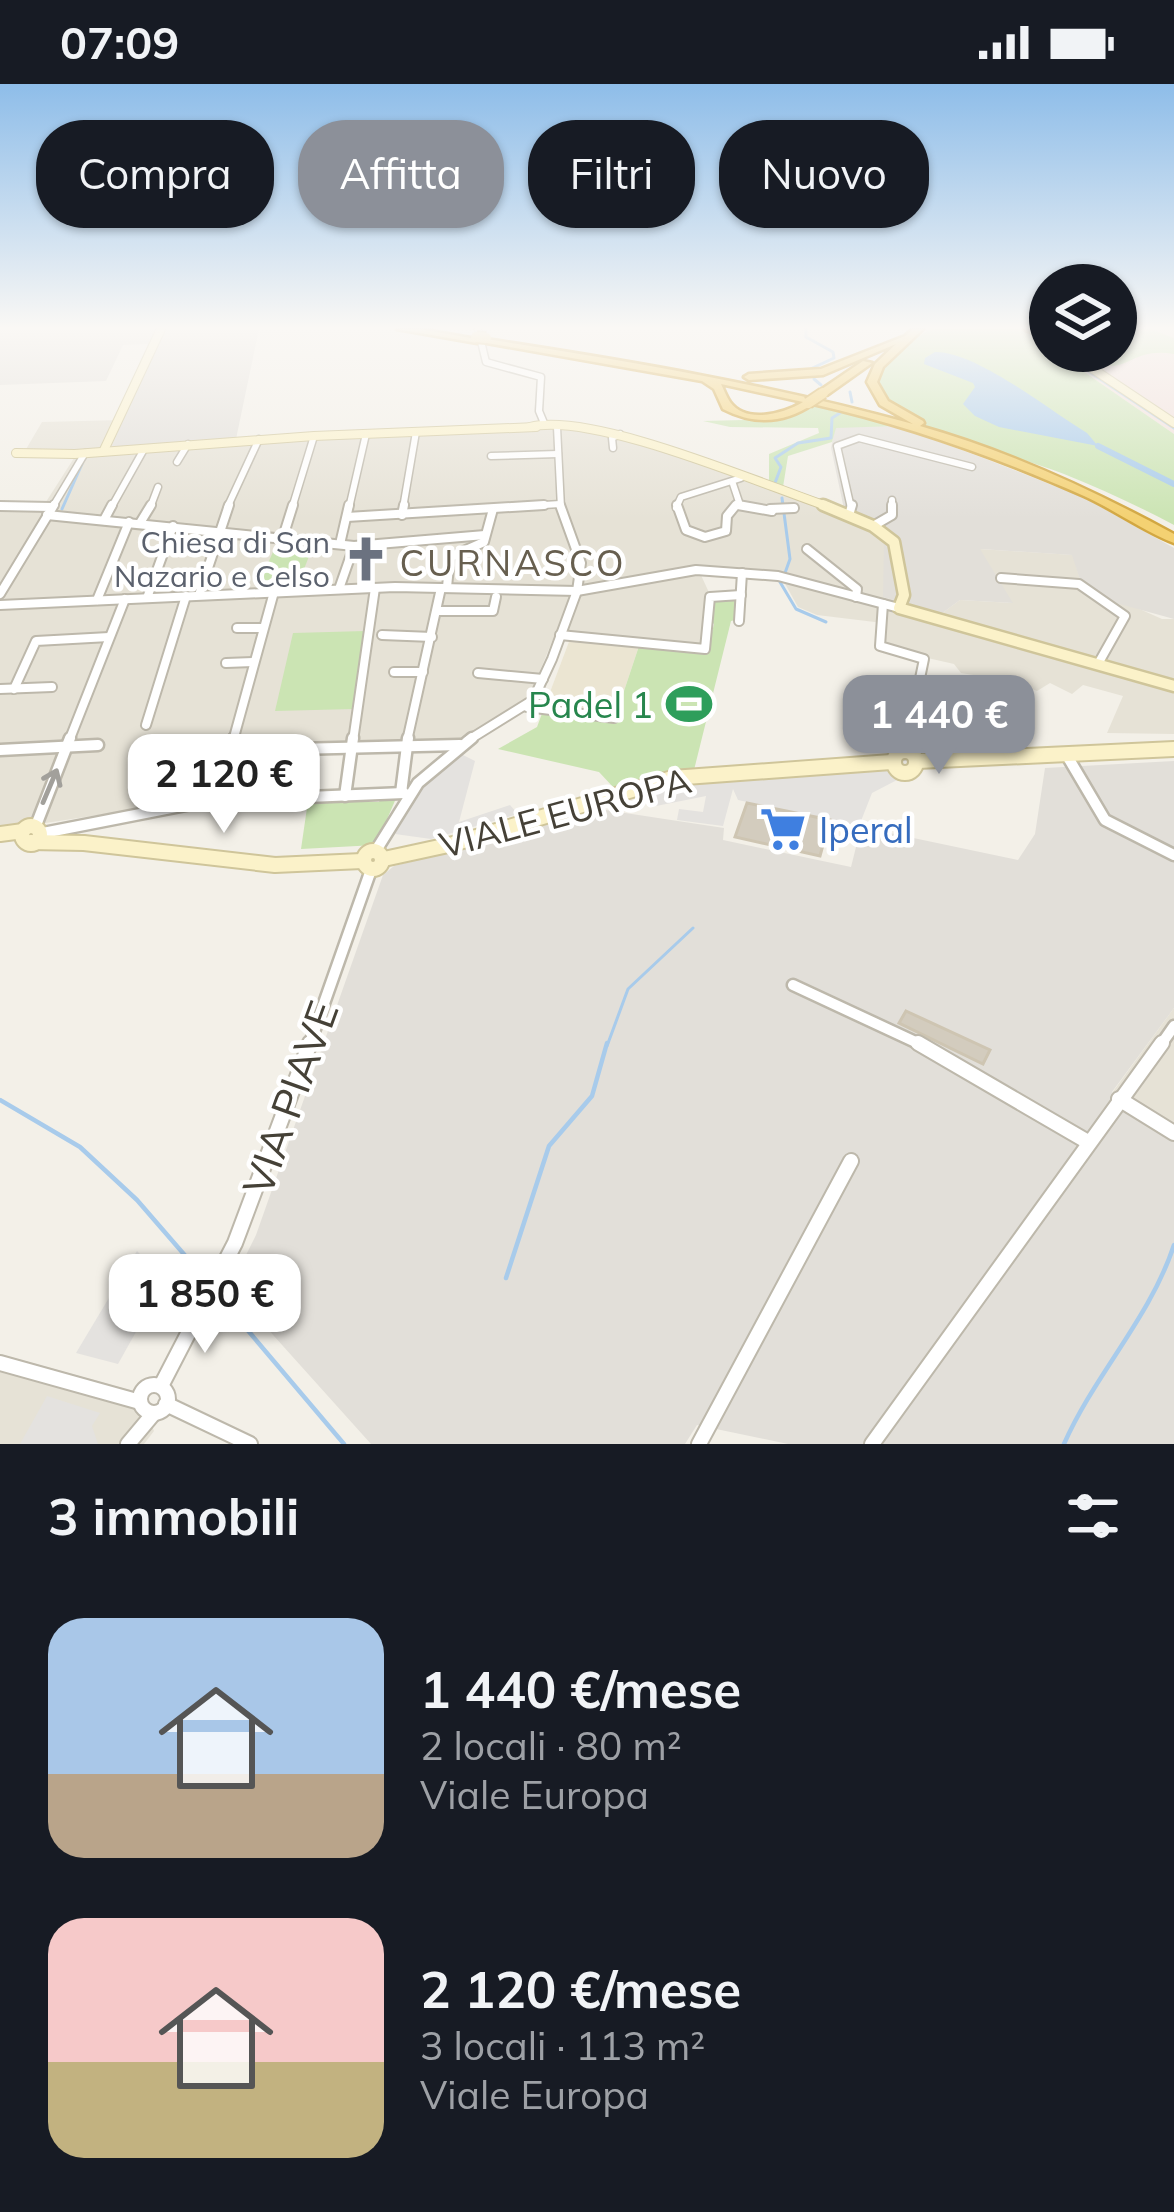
<!DOCTYPE html>
<html lang="it">
<head>
<meta charset="utf-8">
<style>
	:root { --surface:#171b24; --page:#242831; --text:#f1f3f6; --muted:#9ea1a6; --accent:#8c9099 }
	body { margin:0; font-family:Mulish,sans-serif; background:var(--page); color:var(--text); height:100vh; display:flex; flex-direction:column; font-size:45px; white-space:nowrap }
	* { box-sizing:border-box; margin:0 }
	p { font-size:39px; color:var(--muted) }
	.icon { flex:none; width:66px; height:66px; fill:none; stroke:currentColor; stroke-width:2; stroke-linecap:round; stroke-linejoin:round }
	.map { position:relative; height:1360px; overflow:hidden }
	.side { display:flex; flex-direction:column; background:var(--surface); flex:1 }
	.side>* { flex:none }
	.banner { position:absolute; left:36px; top:36px; width:1104px; height:108px; display:flex; gap:24px }
	.controls { position:absolute; left:1029px; top:180px; display:grid; gap:24px }
	.controls a { display:grid; place-items:center; width:108px; height:108px; border-radius:50%; background:var(--surface); box-shadow:0 3px 9px #0004; font-size:60px }
	.price { position:absolute; translate:-50% -102px; padding:0 27px; border-radius:24px; background:#fff; color:#222; font-size:39px; line-height:78px; filter:drop-shadow(0 3px 6px #0008) }
	.price::after { content:''; position:absolute; left:50%; top:72px; width:36px; height:27px; margin-left:-18px; background:inherit; clip-path:polygon(0 0,100% 0,50% 100%) }
	.price.active { background:var(--accent); color:#fff }
	ul { padding:0; list-style:none }
	li { display:flex; align-items:center; gap:36px; height:300px; padding:0 48px }
	li span { display:grid; place-items:center; flex:none; width:336px; height:240px; border-radius:36px; color:#555 }
	li>.icon { margin-inline-start:auto }
	span .icon { width:144px; height:144px; fill:#fffc; stroke-width:1 }
	li b { font-size:51px }
	h2 { display:flex; justify-content:space-between; align-items:center; height:144px; padding:0 48px; font-size:51px }
	.pill { padding:0 42px; border-radius:48px; background:var(--surface); box-shadow:0 3px 9px #0004; font-size:42px; line-height:108px }
	.pill.active { background:var(--accent); color:#fff }
	.status { display:flex; justify-content:space-between; align-items:center; height:84px; padding:0 60px; background:var(--surface); direction:ltr }
	.status svg { height:33px; fill:currentColor }
	.map>svg:first-child { display:block }
	.residential { fill:#e6e2d6 }
	.industrial { fill:#e2dfd9 }
	.education { fill:#ebe5d2 }
	.medical { fill:#f2e0dc }
	.green { fill:#cbe4b3 }
	.parking { fill:#e4e2df }
	.water { fill:#a8cbeb }
	.lines { fill:none; stroke-linecap:round; stroke-linejoin:round }
	.stream-far1 { stroke:#a8cbeb; stroke-width:3 }
	.stream { stroke:#a8cbeb; stroke-width:4.5 }
	.canal { stroke:#a8cbeb; stroke-width:6 }
	.building { fill:#d3ccbe; stroke:#cec5b2; stroke-width:3 }
	.street-far3-casing { stroke:#bdb8ab; stroke-width:9 }
	.street-far2-casing { stroke:#bdb8ab; stroke-width:12 }
	.street-far1-casing { stroke:#bdb8ab; stroke-width:15 }
	.street-casing { stroke:#bdb8ab; stroke-width:18 }
	.secondary-far2-casing { stroke:#cfc59a; stroke-width:10 }
	.secondary-far1-casing { stroke:#cfc59a; stroke-width:15 }
	.secondary-casing { stroke:#cfc59a; stroke-width:18 }
	.highway-casing { stroke:#d2a742; stroke-width:5 }
	.street-far3 { stroke:#fff; stroke-width:6 }
	.street-far2 { stroke:#fff; stroke-width:8 }
	.street-far1 { stroke:#fff; stroke-width:10 }
	.street { stroke:#fff; stroke-width:14 }
	.secondary-far2 { stroke:#fbf2c9; stroke-width:8 }
	.secondary-far1 { stroke:#fbf2c9; stroke-width:10 }
	.secondary { stroke:#fbf2c9; stroke-width:14 }
	.highway { fill:#f4d172; fill-rule:evenodd }
	.highway-bridge-casing { stroke:#d2a742; stroke-width:14; stroke-linecap:butt }
	.highway-bridge { stroke:#f4d172; stroke-width:10 }
	.oneway { stroke:#a2a09b }
	.labels { text-anchor:middle; dominant-baseline:central; stroke-width:9; stroke-linejoin:round; paint-order:stroke }
	.far-worship-label { font-size:30px; fill:#5b616d; stroke:#fff; text-anchor:end }
	.far-quarter-label { font-size:36px; letter-spacing:3px; fill:#675f4f; stroke:#fff }
	.leisure-label { font-size:36px; fill:#27864d; stroke:#fff; text-anchor:end }
	.street-label { font-size:36px; fill:#454137; stroke:#fff }
	.shop-label { font-size:36px; fill:#366cbe; stroke:#fff; text-anchor:start }
	.near-street-label { font-size:42px; fill:#454137; stroke:#fff }
</style>
</head>
<body>
<div class="status"><b>07:09</b><svg viewBox="0 0 49 12"><path d="M0 12V9h3v3zM5 12V6h3v6zM10 12V3h3v9zM15 12V0h3v12zM26 1h20v11H26zM47 4h2v5h-2z"/></svg></div>
<div class="map">
<svg width="1174" height="1360" viewBox="0 0 1174 1360">
	<rect width="100%" height="100%" fill="#f3f0e8"/>
	<g class="residential">
		<path d="M122,336L113,362L578,341L844,425L884,457V513L941,530L960,516L1012,519L979,465L1073,471L1081,499L1162,535H1174V650L1107,649L1123,612L1083,601L1072,610L1050,599L1037,607L1016,598L961,589L954,580L888,565L881,560L883,539L817,531L798,523L783,496L700,489L712,515L709,564L556,548L527,618L459,657L224,662L209,714L0,746V421H44L74,374L22,372L42,338Z"/>
		<path d="M1174,924V1044L1112,1009Z"/>
		<path d="M0,1270L137,1308L154,1347L144,1360H0Z"/>
	</g>
	<g class="industrial">
		<path d="M0,245H259L236,355L112,363L122,337L114,336L148,260L123,261L106,297L0,301Z"/>
		<path d="M844,342H896L986,375L1085,414L1174,464V535L1116,519L1081,499L1072,471L980,465L1013,519L960,516L941,530L883,513L884,457L844,425L831,364L835,344Z"/>
		<path d="M1174,677V924L1112,1008L1174,1044V1360H788L697,1341L685,1360H371L230,1203L256,1151L383,791L394,782L464,764L579,722L724,744L723,756L851,783L861,743L1018,776L1035,750L1045,684Z"/>
	</g>
	<path class="education" d="M570,555L639,562L616,631L544,624Z"/>
	<path class="medical" d="M1116,245H1174V350L1054,267H1116Z"/>
	<g class="green">
		<path d="M932,245H1022L1174,350V441C1138,422 1102,405 1064,390C1005,367 921,355 878,306C879,279 908,256 932,245Z"/>
		<path d="M1116,245H1150L1174,254V270C1123,261 1128,303 1077,267H1116Z"/>
		<path d="M815,320L896,342L836,344L832,358L788,372L783,403L769,397V370L819,349L818,344L730,343L703,337L785,335Z"/>
		<path d="M276,461L313,462L297,503L258,502Z"/>
		<path d="M737,512L735,536L731,537L694,686L614,704L599,688L498,665L537,643L544,624L616,631L639,562L707,569L714,540L709,536L712,515Z"/>
		<path d="M365,547L354,625L275,627L293,549Z"/>
		<path d="M397,712L376,761L301,765L308,717L379,718L381,713Z"/>
	</g>
	<g class="parking">
		<path d="M457,668L475,677L459,738L510,721L518,730L431,755L395,750L422,701Z"/>
		<path d="M883,683L893,686L897,696L872,709L859,742L738,716L733,705L723,742L677,736L679,725L703,728L706,712L656,722L626,712L701,697L710,700L713,692Z"/>
		<path d="M137,1167L165,1196L118,1280L76,1269Z"/>
		<path d="M47,1312L100,1329L92,1342L98,1360H20Z"/>
	</g>
	<path class="water" d="M935,268C976,267 1050,327 1087,349L1098,362L999,343L975,332L963,320L975,303L973,299L924,280L925,274Z"/>
	<g class="lines">
		<g class="stream-far1">
			<path d="M1027,247L1050,262"/>
			<path d="M1058,267L1174,344"/>
			<path d="M804,288L834,274L833,268L806,253V245"/>
			<path d="M814,295L821,301"/>
			<path d="M850,308L852,318"/>
			<path d="M775,399L781,383L775,374L798,359L831,354L832,334L840,329"/>
			<path d="M782,414L790,475L785,489"/>
			<path d="M62,425L82,380"/>
			<path d="M780,498L796,525L826,538"/>
			<path d="M607,962L628,905L693,844"/>
		</g>
		<g class="stream">
			<path d="M0,1016L80,1063L137,1116L208,1198"/>
			<path d="M506,1194L549,1062L592,1012L607,959"/>
			<path d="M217,1210L344,1360"/>
			<path d="M1064,1360C1095,1290 1150,1234 1174,1161"/>
		</g>
		<path class="canal" d="M1098,362L1174,400"/>
	</g>
	<g class="building">
		<path d="M747,719L830,736L820,772L735,753Z"/>
		<path d="M906,927L990,966L983,980L899,939Z"/>
	</g>
	<g class="lines">
		<g class="street-far3-casing">
			<g id="street-far3">
				<path d="M478,245L486,278L541,293L539,327L544,339"/>
				<path d="M557,343L561,424"/>
				<path d="M613,364L612,354L620,350"/>
				<path d="M491,372L558,370"/>
				<path d="M177,378L188,360"/>
				<path d="M733,400L739,418L734,424"/>
				<path d="M892,416V424"/>
				<path d="M738,421L755,424"/>
				<path d="M0,422L51,423"/>
				<path d="M52,424L85,369"/>
				<path d="M111,424L143,367"/>
				<path d="M150,424L158,403"/>
				<path d="M227,424L259,355"/>
				<path d="M292,424L314,352"/>
				<path d="M349,424L366,350"/>
				<path d="M403,424L416,348"/>
				<path d="M495,424L560,420"/>
				<path d="M676,424L681,413L741,394"/>
				<path d="M851,424L837,362L859,354L972,383"/>
			</g>
		</g>
		<g class="street-far2-casing">
			<g id="street-far2">
				<path d="M677,421L686,446L705,453L726,447L727,432L736,421"/>
				<path d="M738,421L772,427"/>
				<path d="M0,422L51,423"/>
				<path d="M770,425L794,424"/>
				<path d="M47,431L354,462L485,451"/>
				<path d="M402,431L404,421"/>
				<path d="M849,431L852,421"/>
				<path d="M347,433L544,421"/>
				<path d="M104,436L112,421"/>
				<path d="M140,439L151,421"/>
				<path d="M873,442L892,431V421"/>
				<path d="M283,453L293,421"/>
				<path d="M340,460L349,421"/>
				<path d="M807,465L857,505L856,513"/>
				<path d="M1001,494L1079,500L1125,532L1098,580"/>
				<path d="M447,503L450,473L484,458L493,425"/>
				<path d="M339,505L354,462"/>
				<path d="M0,510L54,421"/>
				<path d="M199,511L229,421"/>
				<path d="M147,514L173,442"/>
				<path d="M97,516L129,438"/>
				<path d="M883,520L880,562L924,575L907,657"/>
				<path d="M0,521L395,503L577,507L696,486L778,492L899,524"/>
				<path d="M437,527H493L496,513"/>
				<path d="M739,537L742,489"/>
				<path d="M237,544H263"/>
				<path d="M382,551L432,553"/>
				<path d="M560,551L705,565L710,513L741,511"/>
				<path d="M226,579L253,578"/>
				<path d="M394,588H423"/>
				<path d="M478,589L543,595"/>
				<path d="M0,605L52,603"/>
				<path d="M14,605L36,557L109,553"/>
				<path d="M527,623L614,634"/>
				<path d="M146,641L186,512"/>
				<path d="M69,657L125,515"/>
				<path d="M233,657L274,508"/>
				<path d="M353,657L375,504"/>
				<path d="M407,657L441,504"/>
				<path d="M467,657L533,616L552,575L577,507L581,479L560,421"/>
			</g>
		</g>
		<g class="street-far1-casing">
			<g id="street-far1">
				<path d="M0,666L98,661"/>
				<path d="M172,668L460,661"/>
				<path d="M904,669L907,654"/>
				<path d="M1066,670L1105,736L1174,771"/>
				<path d="M401,709L408,654"/>
				<path d="M345,712L353,654"/>
				<path d="M284,714L404,709"/>
				<path d="M288,714L298,667"/>
				<path d="M35,744L70,654"/>
				<path d="M43,749L217,715L234,654"/>
				<path d="M375,768L418,699L472,654"/>
				<path d="M793,901L924,962"/>
				<path d="M309,962L372,783"/>
				<path d="M1160,962L1174,942"/>
			</g>
		</g>
		<g class="street-casing">
			<g id="street">
				<path d="M918,959L1088,1058"/>
				<path d="M1119,1015L1174,1049"/>
				<path d="M0,1279L140,1318"/>
				<circle cx="154" cy="1315" r="14"/>
				<path d="M161,1302L235,1159L310,959"/>
				<path d="M166,1320L250,1360"/>
				<path d="M128,1360L154,1329"/>
				<path d="M699,1360L851,1077"/>
				<path d="M872,1360L1162,959"/>
			</g>
		</g>
		<g class="secondary-far2-casing">
			<g id="secondary-far2">
				<path d="M1066,267L1174,339"/>
				<path d="M530,343C593,327 763,401 832,424"/>
				<path d="M104,366L161,245"/>
				<path d="M16,369L75,370L314,352L536,343"/>
			</g>
		</g>
		<g class="secondary-far1-casing">
			<path id="secondary-far1" d="M823,421L873,442L894,458L904,511L899,524L1174,602"/>
		</g>
		<g class="secondary-casing">
			<g id="secondary">
				<circle cx="905" cy="678" r="11"/>
				<path d="M918,677L1174,665"/>
				<circle cx="31" cy="751" r="9"/>
				<path d="M0,750L23,747"/>
				<path d="M30,758L84,759L275,781L362,777"/>
				<circle cx="373" cy="776" r="9"/>
				<path d="M384,775L453,760L672,694L891,678"/>
			</g>
		</g>
		<g class="highway-casing">
			<g id="highway">
				<path d="M397,245H420L482,256L477,259Z"/>
				<path d="M913,245H923L883,283L877,298L888,317L923,337L924,339L920,342C1009,367 1093,406 1174,450V459C1143,447 1115,426 1084,412C996,373 906,341 813,320C784,340 754,341 723,325L714,305L702,297L481,258L486,255C630,277 772,301 913,340L880,321L867,298L875,280L896,260L823,291L749,296L744,293L749,290L821,285L905,252ZM721,300L803,318C783,330 746,340 730,318C726,312 724,306 721,300Z"/>
				<path d="M1024,245H1036L1050,252V257Z"/>
				<path d="M863,277L872,279L827,311H819V307Z"/>
			</g>
		</g>
		<use href="#street-far3" class="street-far3"/>
		<use href="#street-far2" class="street-far2"/>
		<use href="#street-far1" class="street-far1"/>
		<use href="#street" class="street"/>
		<use href="#secondary-far2" class="secondary-far2"/>
		<use href="#secondary-far1" class="secondary-far1"/>
		<use href="#secondary" class="secondary"/>
		<use href="#highway" class="highway"/>
		<g class="highway-bridge-casing">
			<g id="highway-bridge">
				<path d="M476,253L486,254"/>
				<path d="M808,319L823,309"/>
			</g>
		</g>
		<use href="#highway-bridge" class="highway-bridge"/>
	</g>
	<defs><path id="oneway-shaft" d="M-6 0H5M1.5-3L5.5 0L1.5 3" fill="none" stroke-width="1.6" stroke-linecap="round" stroke-linejoin="round" transform="scale(3)"/></defs>
	<use class="oneway" href="#oneway-shaft" transform="translate(50 702) rotate(-67)"/>
	<linearGradient id="sky" x2="0" y2="1"><stop stop-color="#8ebde9"/><stop offset="0.56" stop-color="#faf8f5"/><stop offset="1" stop-color="#faf8f5" stop-opacity="0"/></linearGradient>
	<rect width="1174" height="435" fill="url(#sky)"/>
	<defs>
		<g id="church-bare" transform="scale(3.6)"><path d="M-1.2-6h2.4v3.5h3.3v2.4h-3.3V6h-2.4V-.1h-3.3v-2.4h3.3Z" fill="#6b7280" stroke="#fff" stroke-width="2.5" paint-order="stroke"/></g>
		<g id="stadium-bare" transform="scale(3.6)"><path d="M0-5a6.5 5 0 1 0 0 10a6.5 5 0 1 0 0-10ZM-3.5-1.8h7v3.6h-7Z" fill="#2e9e5b" stroke="#fff" stroke-width="2.5" paint-order="stroke"/></g>
		<g id="supermarket-bare" transform="scale(3.6)"><path d="M-6-5.5h2.5l.6 2H6L4.5 2H-2.5L-4.4-4H-6ZM-1.5 3.2a1.3 1.3 0 1 0 .1 0ZM3 3.2a1.3 1.3 0 1 0 .1 0Z" fill="#3f7fe0" stroke="#fff" stroke-width="2.5" paint-order="stroke"/></g>
	</defs>
	<g fill-rule="evenodd">
		<use href="#church-bare" x="366" y="475"/>
		<use href="#stadium-bare" x="689" y="620"/>
		<use href="#supermarket-bare" x="783" y="745"/>
	</g>
	<g class="labels">
		<g class="far-worship-label">
			<text x="330" y="458">Chiesa di San<tspan x="330" dy="34">Nazario e Celso</tspan></text>
		</g>
		<g class="far-quarter-label">
			<text x="513" y="478">CURNASCO</text>
		</g>
		<g class="leisure-label">
			<text x="653" y="620">Padel 1</text>
		</g>
		<g class="street-label">
			<text transform="translate(565 728) rotate(-15)">VIALE EUROPA</text>
		</g>
		<g class="shop-label">
			<text x="819" y="745">Iperal</text>
		</g>
		<g class="near-street-label">
			<text transform="translate(290 1014) rotate(-70)">VIA PIAVE</text>
		</g>
	</g>
</svg>
<div class="controls">
<a><svg class="icon" aria-label="layers" viewBox="0 0 24 24"><path d="M12 4l9 5-9 5-9-5zM3 14l9 5 9-5"/></svg></a>
</div>
<b class="price active" style="left:939px;top:693px">1 440 €</b>
<b class="price" style="left:224px;top:752px">2 120 €</b>
<b class="price" style="left:205px;top:1272px">1 850 €</b>
<div class="banner">
<a class="pill">Compra</a>
<a class="pill active">Affitta</a>
<a class="pill">Filtri</a>
<a class="pill">Nuovo</a>
</div>
</div>
<section class="side">
<h2>3 immobili<svg class="icon" aria-label="filters" viewBox="0 0 24 24"><path d="M4 7h16M4 17h16"/><circle cx="9" cy="7" r="2"/><circle cx="15" cy="17" r="2"/></svg></h2>
<ul>
<li><span style="background:linear-gradient(#a9c7e8 65%,#b9a48a 0)"><svg class="icon" aria-label="home" viewBox="0 0 24 24"><path d="M3 11l9-7 9 7M6 9v11h12V9"/></svg></span><div><b>1 440 €/mese</b><p>2 locali · 80 m²</p><p>Viale Europa</p></div></li>
<li><span style="background:linear-gradient(#f6c9c9 60%,#c2b280 0)"><svg class="icon" aria-label="home" viewBox="0 0 24 24"><path d="M3 11l9-7 9 7M6 9v11h12V9"/></svg></span><div><b>2 120 €/mese</b><p>3 locali · 113 m²</p><p>Viale Europa</p></div></li>
</ul>
</section>
</body>
</html>
